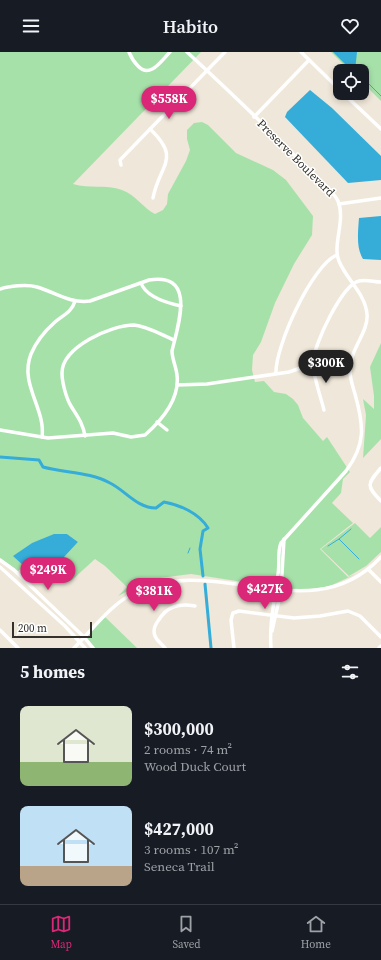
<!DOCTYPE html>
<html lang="en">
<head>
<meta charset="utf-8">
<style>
	:root { --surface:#171b24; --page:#20242c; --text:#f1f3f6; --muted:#9ea1a6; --line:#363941; --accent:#db2777 }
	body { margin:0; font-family:"Source Serif 4",serif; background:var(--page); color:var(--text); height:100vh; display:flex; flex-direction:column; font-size:15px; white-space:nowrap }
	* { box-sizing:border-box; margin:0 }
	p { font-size:13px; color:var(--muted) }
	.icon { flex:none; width:22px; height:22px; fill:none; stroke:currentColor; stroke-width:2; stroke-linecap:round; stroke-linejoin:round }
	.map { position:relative; height:596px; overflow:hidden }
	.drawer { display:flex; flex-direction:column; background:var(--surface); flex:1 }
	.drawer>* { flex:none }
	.fabs { position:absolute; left:333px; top:12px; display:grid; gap:8px }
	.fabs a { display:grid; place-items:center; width:36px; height:36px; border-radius:8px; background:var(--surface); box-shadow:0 2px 6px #0003; font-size:20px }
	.scale { position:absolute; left:12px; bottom:10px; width:80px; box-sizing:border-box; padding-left:4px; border:2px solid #34312c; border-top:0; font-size:11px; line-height:14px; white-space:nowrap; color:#34312c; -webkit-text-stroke:3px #fff; paint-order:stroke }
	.price { position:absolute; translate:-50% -34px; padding:0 9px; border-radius:14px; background:var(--accent); color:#fff; font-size:13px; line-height:26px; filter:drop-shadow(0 1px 2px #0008) }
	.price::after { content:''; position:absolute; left:50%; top:24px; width:12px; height:9px; margin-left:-6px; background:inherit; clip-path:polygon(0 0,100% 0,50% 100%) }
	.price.on { background:#222; color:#fff }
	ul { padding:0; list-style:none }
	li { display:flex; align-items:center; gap:12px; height:100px; padding:0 20px }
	li span { display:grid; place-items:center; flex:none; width:112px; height:80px; border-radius:8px; color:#555 }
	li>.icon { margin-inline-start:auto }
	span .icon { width:48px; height:48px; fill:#fffc; stroke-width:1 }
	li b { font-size:17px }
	h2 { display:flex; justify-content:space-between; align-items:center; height:48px; padding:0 20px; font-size:17px }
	header { display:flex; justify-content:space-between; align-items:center; height:52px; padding:0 20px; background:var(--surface); font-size:18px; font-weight:600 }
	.tabs { display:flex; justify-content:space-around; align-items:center; height:56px; border-top:1px solid var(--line); background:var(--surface); font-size:11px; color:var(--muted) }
	.tabs a { display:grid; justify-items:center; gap:2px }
	.tabs .on { color:var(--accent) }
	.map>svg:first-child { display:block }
	.green { fill:#a7e1aa }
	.water { fill:#35add8 }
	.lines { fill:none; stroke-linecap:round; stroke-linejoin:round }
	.stream { stroke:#35add8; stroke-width:1 }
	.canal { stroke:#35add8; stroke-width:3 }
	.minor { stroke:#fff; stroke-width:3.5 }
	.labels { text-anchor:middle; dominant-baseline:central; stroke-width:3; stroke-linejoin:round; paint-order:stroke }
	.street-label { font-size:12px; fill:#34312c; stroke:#fff }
</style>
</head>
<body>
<header><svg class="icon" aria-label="menu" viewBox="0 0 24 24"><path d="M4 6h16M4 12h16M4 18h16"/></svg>Habito<svg class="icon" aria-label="heart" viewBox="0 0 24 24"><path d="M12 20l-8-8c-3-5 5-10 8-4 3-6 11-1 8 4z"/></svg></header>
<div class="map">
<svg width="381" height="596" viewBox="0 0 381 596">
	<rect width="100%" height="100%" fill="#efe7d9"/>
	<g class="green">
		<path d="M0,0H201L73,132C89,137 106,132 122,138C136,143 143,156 155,162L163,158L167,152L168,142L186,109L190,98L187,87V78L194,71L202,70L208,73L236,101L273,118L286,128L313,164L312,183L294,212L275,251L261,290L253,303L252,318L255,330L264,329L274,340L286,342L293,347L298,353L303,366L323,389L327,385L350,420L343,427L341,441L332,451L353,471L320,497L348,525L356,522L330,534L301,539L191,522L152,527L118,544L127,535L105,514L95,507L72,528L69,529L55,515L78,490L67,482L32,491L14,504L24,514L18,519L0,506Z"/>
		<path d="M331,0H381V49L362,30V19H350Z"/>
		<path d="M381,291V387L363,406L366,363L363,347L374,357V344L370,315Z"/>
		<path d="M355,471L370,486L381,475V500L366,514L349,524L321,497Z"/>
		<path d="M105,565L137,596H95L86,585Z"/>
	</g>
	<g class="water">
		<path d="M333,0H357L355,19L350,17Z"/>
		<path d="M310,38L332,56L381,104V128L348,131L285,65L287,60Z"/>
		<path d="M381,164V208L363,207C356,196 358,180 359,166Z"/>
		<path d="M54,482H67L78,490L41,530L13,504L32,491Z"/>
	</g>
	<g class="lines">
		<g class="stream">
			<path d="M362,25L381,44"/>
			<path d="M339,487L351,477"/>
			<path d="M328,494L339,487L359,507"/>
			<path d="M188,501L190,496"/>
		</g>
		<g class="canal">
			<path d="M0,405L39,408L43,415C65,421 90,420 110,431C126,439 137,456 156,456L164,450C180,453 199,461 208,476L203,479L200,497L203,524"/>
			<path d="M205,532L211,596"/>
		</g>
		<g class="minor">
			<path d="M129,0C131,5 134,10 138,14C150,27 161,9 170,0"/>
			<path d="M187,0C228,38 268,76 307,116C317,126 332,137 338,149C346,168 332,193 339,209C346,227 365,241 367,262C369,280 349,298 350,319C350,327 353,335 355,342C364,374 366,392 346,419L281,491C277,501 280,512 278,522C275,547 269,571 271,596"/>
			<path d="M301,0L340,38"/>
			<path d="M343,41L381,77"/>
			<path d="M254,65L309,8"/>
			<path d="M150,77C182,107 159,113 153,146"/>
			<path d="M121,113L120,108L225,0"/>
			<path d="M339,152L381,146"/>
			<path d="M141,231C146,245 167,251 181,254"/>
			<path d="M0,237C9,234 27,232 37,235C55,240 70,252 90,249L149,228C197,220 178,273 172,299C172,307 176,314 177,323C180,347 162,368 145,383L131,385L113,381L48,386L0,378"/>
			<path d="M276,321C275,295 312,213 337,203"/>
			<path d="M177,333L207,332L289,320L324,308L350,311"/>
			<path d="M324,358C321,346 312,320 313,310C314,292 342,233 359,229C366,227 374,230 381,230"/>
			<path d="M157,370L167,378"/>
			<path d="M85,384C83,371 77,364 71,354C66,346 62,330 62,321C62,295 111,273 134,273C147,274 162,283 174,288"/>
			<path d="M42,385C46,357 19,332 31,302C36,290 46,278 55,270C63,263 72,260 75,249"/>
			<path d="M381,416C367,432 366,434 381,449"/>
			<path d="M0,508L14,518L84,585L93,596"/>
			<path d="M0,515L65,574L85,596"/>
			<path d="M368,517L381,530"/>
			<path d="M0,578L18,596"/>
			<path d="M272,579L281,539L284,487"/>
			<path d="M74,596C93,577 110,553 134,541C215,499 311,581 381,505"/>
			<path d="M165,596C162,592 157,589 155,584C153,579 155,573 158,569C167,554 179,551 195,554"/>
			<path d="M234,596L231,568L233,561L239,559L294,566L320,564L348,559L360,564L381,585"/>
			<path d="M379,596L381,594"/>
		</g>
	</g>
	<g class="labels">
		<g class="street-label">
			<text transform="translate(296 106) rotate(45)">Preserve Boulevard</text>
		</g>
	</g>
</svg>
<div class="fabs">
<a><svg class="icon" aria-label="locate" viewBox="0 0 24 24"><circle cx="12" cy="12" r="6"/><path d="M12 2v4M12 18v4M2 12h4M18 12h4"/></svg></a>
</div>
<div class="scale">200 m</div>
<b class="price" style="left:169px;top:68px">$558K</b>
<b class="price on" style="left:326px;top:332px">$300K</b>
<b class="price" style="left:48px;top:539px">$249K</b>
<b class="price" style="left:265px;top:558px">$427K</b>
<b class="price" style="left:154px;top:560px">$381K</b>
</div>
<section class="drawer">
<h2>5 homes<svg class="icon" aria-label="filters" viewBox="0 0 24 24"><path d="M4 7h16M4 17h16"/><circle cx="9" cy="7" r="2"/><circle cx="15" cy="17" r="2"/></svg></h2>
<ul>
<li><span style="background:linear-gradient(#dfe7d0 70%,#8fb573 0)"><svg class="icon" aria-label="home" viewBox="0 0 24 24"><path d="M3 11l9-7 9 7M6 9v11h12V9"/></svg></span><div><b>$300,000</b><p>2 rooms · 74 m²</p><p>Wood Duck Court</p></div></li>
<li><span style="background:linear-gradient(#bfe0f5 75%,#b9a48a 0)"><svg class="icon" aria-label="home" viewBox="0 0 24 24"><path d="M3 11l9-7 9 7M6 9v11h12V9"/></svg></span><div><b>$427,000</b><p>3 rooms · 107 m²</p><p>Seneca Trail</p></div></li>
</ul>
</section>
<nav class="tabs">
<a class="on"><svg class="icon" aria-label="map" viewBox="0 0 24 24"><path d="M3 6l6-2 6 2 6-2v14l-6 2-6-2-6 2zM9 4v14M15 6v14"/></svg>Map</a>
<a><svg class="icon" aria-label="saved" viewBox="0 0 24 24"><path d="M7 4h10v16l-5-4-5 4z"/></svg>Saved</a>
<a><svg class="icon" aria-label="home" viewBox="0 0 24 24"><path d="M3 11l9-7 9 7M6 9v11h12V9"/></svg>Home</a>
</nav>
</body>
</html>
